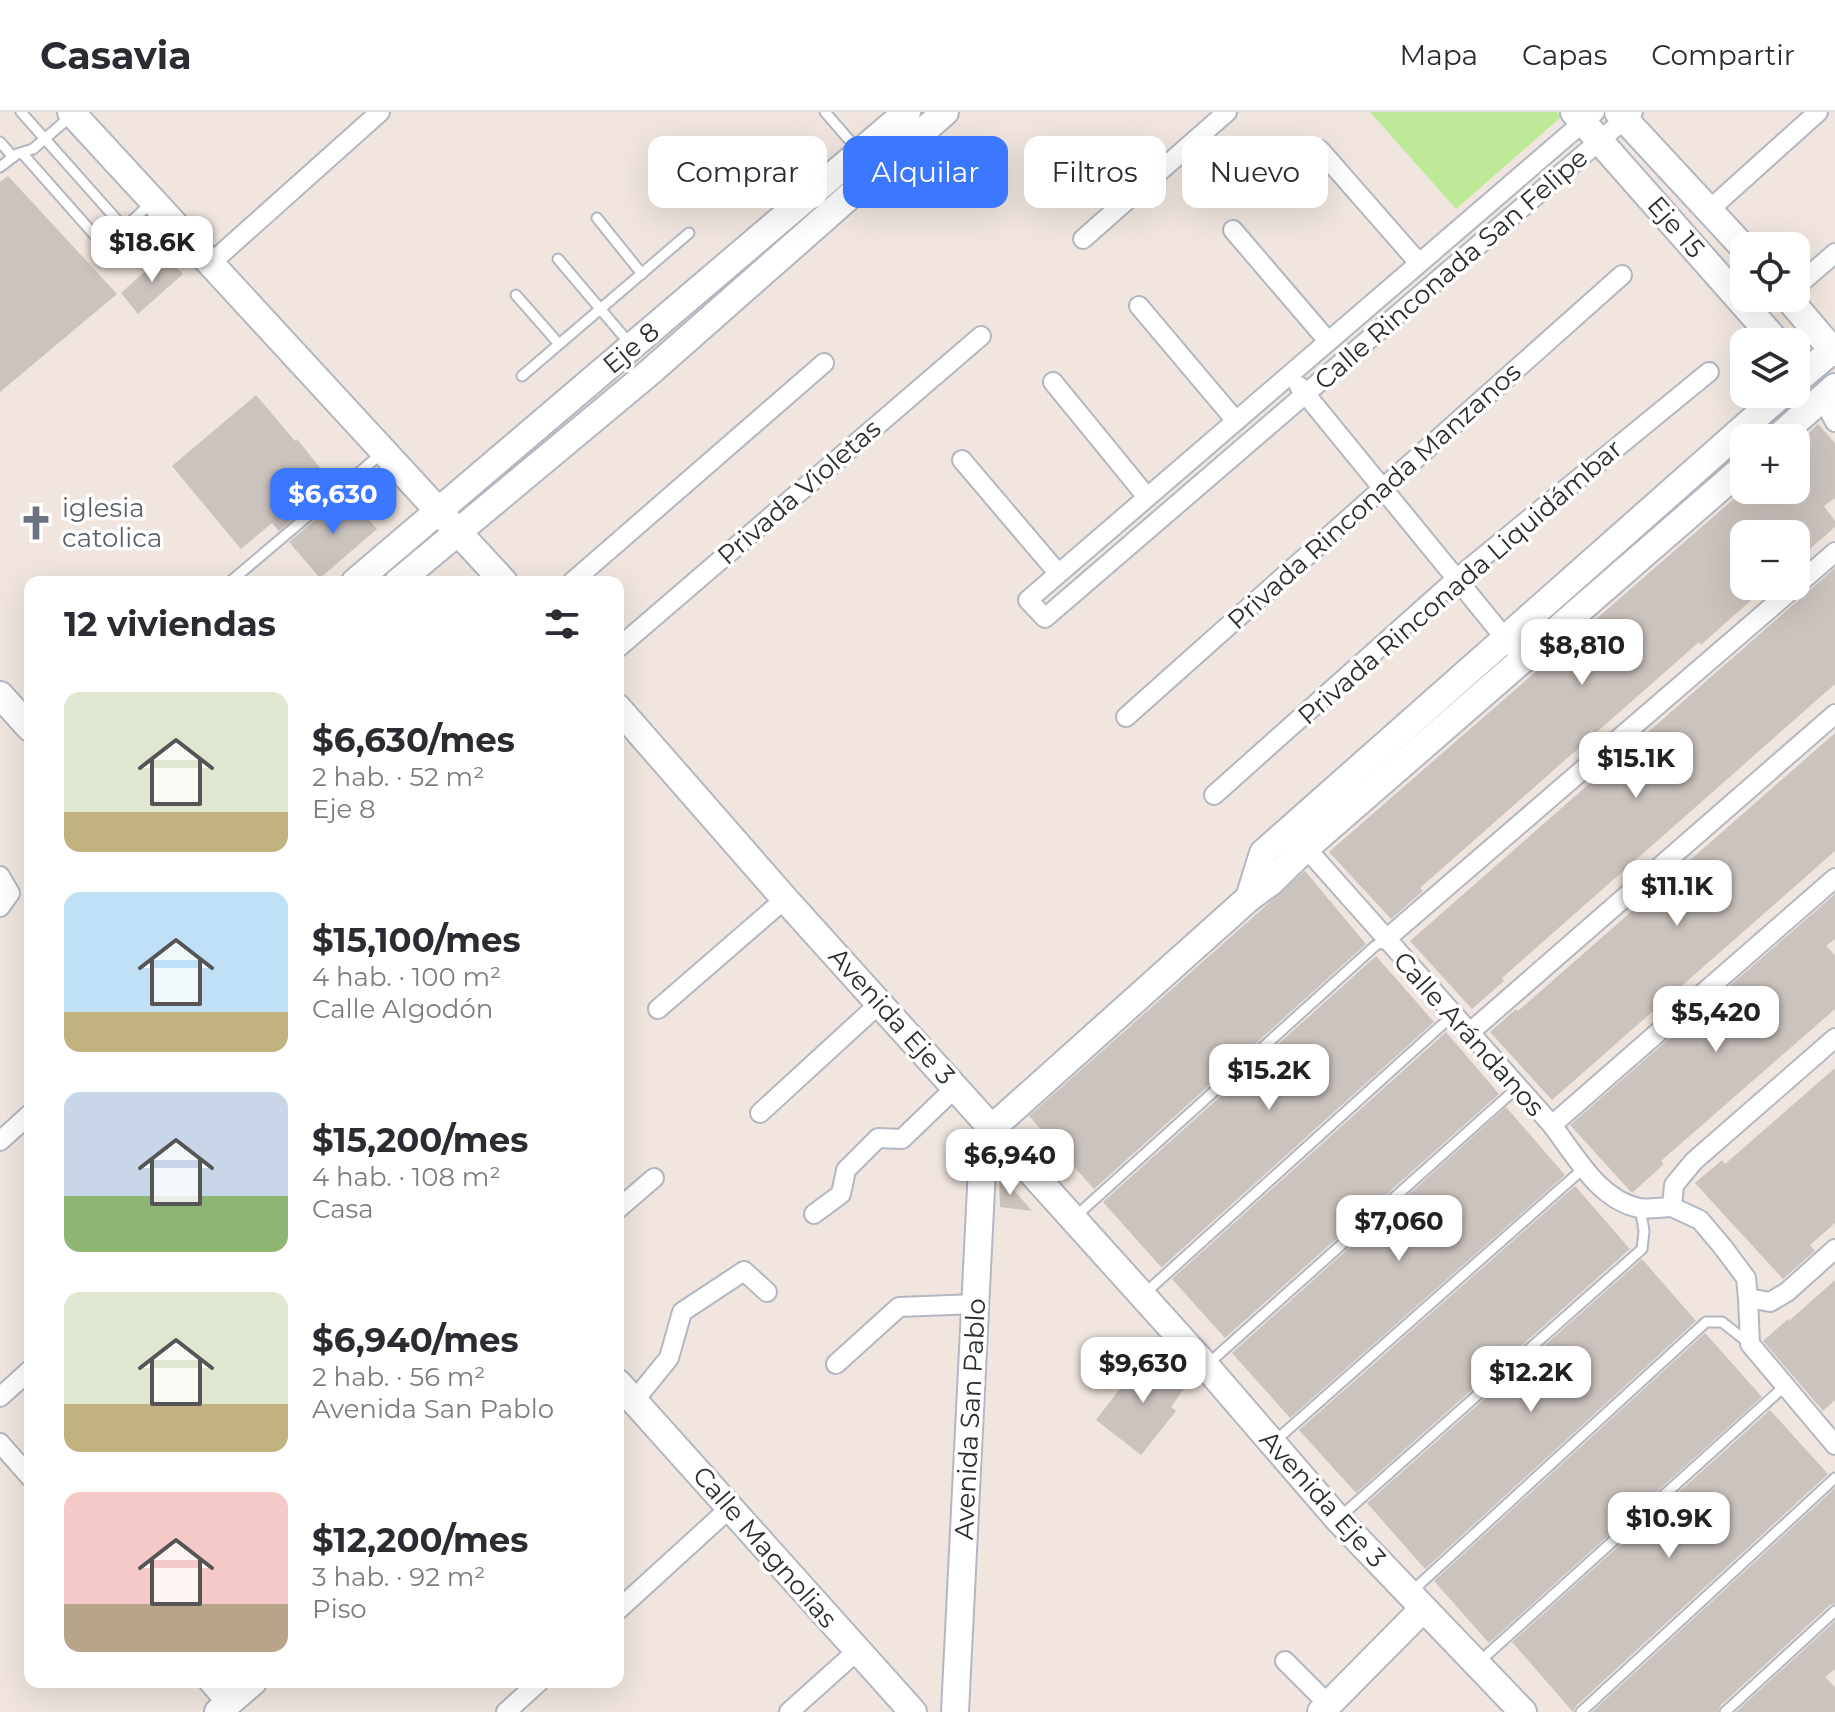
<!DOCTYPE html>
<html lang="es">
<head>
<meta charset="utf-8">
<style>
	:root { --surface:#fff; --page:#f2f2f3; --text:#2b2b33; --muted:#7c7c81; --line:#e1e1e2; --accent:#3c78ff }
	body { margin:0; font-family:Montserrat,sans-serif; background:var(--page); color:var(--text); height:100vh; display:flex; flex-direction:column; font-size:30px; white-space:nowrap }
	* { box-sizing:border-box; margin:0 }
	p { font-size:26px; color:var(--muted) }
	.icon { flex:none; width:44px; height:44px; fill:none; stroke:currentColor; stroke-width:2; stroke-linecap:round; stroke-linejoin:round }
	.map { position:relative; flex:1; overflow:hidden }
	.side { position:absolute; left:24px; top:464px; width:600px; height:1112px; display:flex; flex-direction:column; background:var(--surface); border-radius:16px; box-shadow:0 8px 32px #0002 }
	.side>* { flex:none }
	.top-card { position:absolute; left:648px; top:24px; width:760px; height:72px; display:flex; gap:16px }
	.controls { position:absolute; left:1730px; top:120px; display:grid; gap:16px }
	.controls a { display:grid; place-items:center; width:80px; height:80px; border-radius:16px; background:var(--surface); box-shadow:0 8px 32px #0002; font-size:40px }
	.price { position:absolute; translate:-50% -68px; padding:0 18px; border-radius:16px; background:#fff; color:#222; font-size:26px; line-height:52px; filter:drop-shadow(0 2px 4px #0008) }
	.price::after { content:''; position:absolute; left:50%; top:48px; width:24px; height:18px; margin-left:-12px; background:inherit; clip-path:polygon(0 0,100% 0,50% 100%) }
	.price.on { background:var(--accent); color:#fff }
	ul { padding:0; list-style:none }
	li { display:flex; align-items:center; gap:24px; height:200px; padding:0 40px }
	li span { display:grid; place-items:center; flex:none; width:224px; height:160px; border-radius:16px; color:#555 }
	li>.icon { margin-inline-start:auto }
	span .icon { width:96px; height:96px; fill:#fffc; stroke-width:1 }
	li b { font-size:34px }
	h2 { display:flex; justify-content:space-between; align-items:center; height:96px; padding:0 40px; font-size:34px }
	.tag { padding:0 28px; border-radius:16px; background:var(--surface); box-shadow:0 8px 32px #0002; font-size:28px; line-height:72px }
	.tag.on { background:var(--accent); color:#fff }
	header { display:flex; align-items:center; gap:48px; box-sizing:border-box; height:112px; padding:0 40px; background:var(--surface); border-bottom:2px solid var(--line) }
	header strong { font-size:38px }
	nav { display:flex; gap:44px; margin-inline-start:auto; font-size:28px }
	.map>svg:first-child { display:block }
	.green { fill:#beea97 }
	.building { fill:#cbc3be }
	.lines { fill:none; stroke-linecap:round; stroke-linejoin:round }
	.lane-casing { stroke:#b3b7c2; stroke-width:13 }
	.street-casing { stroke:#b3b7c2; stroke-width:22 }
	.secondary-casing { stroke:#b3b7c2; stroke-width:30 }
	.lane { stroke:#fff; stroke-width:9 }
	.street { stroke:#fff; stroke-width:18 }
	.secondary { stroke:#fff; stroke-width:26 }
	.labels { text-anchor:middle; dominant-baseline:central; stroke-width:7; stroke-linejoin:round; paint-order:stroke }
	.street-label { font-size:26px; fill:#2d2d2d; stroke:#fff }
	.worship-label { font-size:26px; fill:#5b616d; stroke:#fff; text-anchor:start }
</style>
</head>
<body>
<header>
<strong>Casavia</strong>
<nav><a>Mapa</a><a>Capas</a><a>Compartir</a></nav>
</header>
<div class="map">
<svg width="1835" height="1600" viewBox="0 0 1835 1600">
	<rect width="100%" height="100%" fill="#f0e6df"/>
	<path class="green" d="M1370,0H1557L1561,5L1456,97Z"/>
	<g class="building">
		<path d="M8,64L117,182L0,280V70Z"/>
		<path d="M164,142L183,162L138,202L121,181Z"/>
		<path d="M256,283L295,329L297,327L333,372L279,419L272,411L241,437L172,354Z"/>
		<path d="M1818,312L1835,331V386L1824,394L1835,409V415L1796,449V422H1744V474H1767L1701,533L1699,530L1420,776L1423,779L1391,807L1329,740L1744,378H1796V334Z"/>
		<path d="M346,382L377,417L320,466L289,430Z"/>
		<path d="M1835,456V572L1502,866L1504,869L1472,897L1410,829Z"/>
		<path d="M1835,621V739L1552,988L1490,920L1516,897L1518,899Z"/>
		<path d="M1305,759L1366,832L1094,1077L1029,1004Z"/>
		<path d="M1835,782V827L1826,834L1835,843V897L1661,1049L1664,1052L1632,1081L1570,1013Z"/>
		<path d="M1376,844L1434,910L1162,1155L1160,1154L1103,1090Z"/>
		<path d="M1446,920L1499,982L1225,1226L1172,1167Z"/>
		<path d="M1835,956V1111L1810,1133L1815,1139L1783,1167L1695,1071L1722,1048L1725,1052Z"/>
		<path d="M1506,995L1565,1063L1290,1306L1232,1241Z"/>
		<path d="M999,1061L1032,1099L1000,1095Z"/>
		<path d="M1575,1074L1630,1137L1356,1381L1299,1318Z"/>
		<path d="M1642,1147L1696,1209L1425,1457L1367,1391Z"/>
		<path d="M1835,1168V1288L1823,1299L1763,1229L1788,1207L1789,1209Z"/>
		<path d="M1705,1221L1762,1285L1489,1531L1434,1469Z"/>
		<path d="M1146,1243L1188,1271L1171,1295L1176,1299L1141,1343L1096,1308Z"/>
		<path d="M1770,1298L1828,1362L1576,1594L1573,1600L1512,1530Z"/>
		<path d="M1835,1376V1492L1830,1493L1720,1594L1718,1600H1592Z"/>
		<path d="M1835,1509V1557L1825,1565L1835,1575V1600H1736Z"/>
	</g>
	<g class="lines">
		<g class="lane-casing">
			<g id="lane">
				<path d="M21,0L133,126L137,135L131,146L122,149L113,144L22,41"/>
				<path d="M825,0L858,38"/>
				<path d="M0,30L13,45"/>
				<path d="M0,55L17,42L33,37L71,4"/>
				<path d="M597,106L642,162"/>
				<path d="M97,128L125,115L150,92"/>
				<path d="M558,147L630,232"/>
				<path d="M516,183L559,232"/>
				<path d="M522,264L689,121"/>
				<path d="M230,470L382,341"/>
				<path d="M1076,1104L1375,834L1385,828"/>
				<path d="M1144,1182L1453,903"/>
				<path d="M1209,1251L1518,975"/>
				<path d="M1275,1329L1584,1056"/>
				<path d="M1341,1404L1642,1137L1644,1119L1640,1096"/>
				<path d="M1410,1481L1706,1210H1722L1750,1232"/>
				<path d="M1479,1550L1786,1273"/>
				<path d="M1581,1600L1835,1366"/>
				<path d="M1725,1600L1835,1499"/>
			</g>
		</g>
		<g class="street-casing">
			<g id="street">
				<path d="M1595,0L1028,488L1045,506L1633,0"/>
				<path d="M1320,38L1419,151"/>
				<path d="M1709,98L1818,0"/>
				<path d="M1233,118L1328,229"/>
				<path d="M1083,127L1227,0"/>
				<path d="M211,151L380,0"/>
				<path d="M1796,175L1835,141"/>
				<path d="M1139,194L1236,309"/>
				<path d="M1053,270L1147,385"/>
				<path d="M1299,274L1513,536"/>
				<path d="M1822,286L1835,310"/>
				<path d="M962,348L1058,461"/>
				<path d="M572,470L824,251"/>
				<path d="M1796,474L1835,440"/>
				<path d="M618,536L981,224"/>
				<path d="M1126,605L1622,163"/>
				<path d="M1214,683L1456,467L1709,260"/>
				<path d="M1306,736L1552,1013C1575,1043 1599,1088 1639,1096C1649,1098 1662,1095 1672,1095L1674,1073L1694,1049L1835,926"/>
				<path d="M0,764L10,781L0,795"/>
				<path d="M1385,828L1796,474"/>
				<path d="M658,897L785,787"/>
				<path d="M1469,921L1835,602"/>
				<path d="M760,1001L880,891"/>
				<path d="M1552,1013L1835,766"/>
				<path d="M0,1029L30,1002"/>
				<path d="M1672,1095L1700,1108L1722,1134L1746,1166L1748,1186"/>
				<path d="M618,1097L654,1066"/>
				<path d="M814,1102L841,1082L846,1058L878,1026L902,1027L956,975"/>
				<path d="M1835,1137L1787,1180L1770,1190L1748,1186L1750,1232L1835,1333"/>
				<path d="M836,1252L899,1195L976,1192"/>
				<path d="M0,1285L30,1258"/>
				<path d="M634,1289L669,1246L682,1200L744,1159L767,1180"/>
				<path d="M0,1331L30,1365"/>
				<path d="M618,1498L731,1395"/>
				<path d="M1285,1549L1327,1591"/>
				<path d="M208,1570L227,1592"/>
				<path d="M506,1600L539,1570"/>
				<path d="M789,1600L857,1539"/>
			</g>
		</g>
		<g class="secondary-casing">
			<g id="secondary">
				<path d="M71,0L504,470"/>
				<path d="M1574,0L1777,230"/>
				<path d="M1618,0L1744,136"/>
				<path d="M1788,186L1835,241"/>
				<path d="M1796,269L1835,236"/>
				<path d="M1777,326L1835,275"/>
				<path d="M355,470L907,0"/>
				<path d="M398,470L650,260L945,0"/>
				<path d="M0,583L30,616"/>
				<path d="M618,596L785,787L1206,1254L1338,1407L1523,1600"/>
				<path d="M1249,786L1263,741L1782,282"/>
				<path d="M618,1271L913,1600"/>
				<path d="M218,1600L253,1570"/>
				<path d="M955,1600L983,1036L992,1016L1249,786L1271,770L1306,736L1744,355"/>
				<path d="M1321,1600L1423,1497"/>
			</g>
		</g>
		<use href="#lane" class="lane"/>
		<use href="#street" class="street"/>
		<use href="#secondary" class="secondary"/>
	</g>
	<defs>
		<g id="church-bare" transform="scale(2.76)"><path d="M-1.2-6h2.4v3.5h3.3v2.4h-3.3V6h-2.4V-.1h-3.3v-2.4h3.3Z" fill="#6b7280" stroke="#fff" stroke-width="2.5" paint-order="stroke"/></g>
	</defs>
	<g fill-rule="evenodd">
		<use href="#church-bare" x="36" y="411"/>
	</g>
	<g class="labels">
		<g class="street-label">
			<text transform="translate(1676 115) rotate(49)">Eje 15</text>
			<text transform="translate(1451 157) rotate(-41)">Calle Rinconada San Felipe</text>
			<text transform="translate(631 236) rotate(-40)">Eje 8</text>
			<text transform="translate(799 380) rotate(-41)">Privada Violetas</text>
			<text transform="translate(1374 384) rotate(-42)">Privada Rinconada Manzanos</text>
			<text transform="translate(1460 470) rotate(-41)">Privada Rinconada Liquidámbar</text>
			<text transform="translate(892 904) rotate(48)">Avenida Eje 3</text>
			<text transform="translate(1469 922) rotate(48)">Calle Arándanos</text>
			<text transform="translate(970 1307) rotate(-87)">Avenida San Pablo</text>
			<text transform="translate(1323 1387) rotate(48)">Avenida Eje 3</text>
			<text transform="translate(765 1435) rotate(49)">Calle Magnolias</text>
		</g>
		<g class="worship-label">
			<text x="62" y="396">iglesia<tspan x="62" dy="30">catolica</tspan></text>
		</g>
	</g>
</svg>
<div class="controls">
<a><svg class="icon" aria-label="locate" viewBox="0 0 24 24"><circle cx="12" cy="12" r="6"/><path d="M12 2v4M12 18v4M2 12h4M18 12h4"/></svg></a>
<a><svg class="icon" aria-label="layers" viewBox="0 0 24 24"><path d="M12 4l9 5-9 5-9-5zM3 14l9 5 9-5"/></svg></a>
<a>+</a>
<a>−</a>
</div>
<b class="price" style="left:152px;top:172px">$18.6K</b>
<b class="price on" style="left:333px;top:424px">$6,630</b>
<b class="price" style="left:1582px;top:575px">$8,810</b>
<b class="price" style="left:1636px;top:688px">$15.1K</b>
<b class="price" style="left:1677px;top:816px">$11.1K</b>
<b class="price" style="left:1716px;top:942px">$5,420</b>
<b class="price" style="left:1269px;top:1000px">$15.2K</b>
<b class="price" style="left:1010px;top:1085px">$6,940</b>
<b class="price" style="left:1399px;top:1151px">$7,060</b>
<b class="price" style="left:1143px;top:1293px">$9,630</b>
<b class="price" style="left:1531px;top:1302px">$12.2K</b>
<b class="price" style="left:1669px;top:1448px">$10.9K</b>
<div class="top-card">
<a class="tag">Comprar</a>
<a class="tag on">Alquilar</a>
<a class="tag">Filtros</a>
<a class="tag">Nuevo</a>
</div>
<section class="side">
<h2>12 viviendas<svg class="icon" aria-label="filters" viewBox="0 0 24 24"><path d="M4 7h16M4 17h16"/><circle cx="9" cy="7" r="2"/><circle cx="15" cy="17" r="2"/></svg></h2>
<ul>
<li><span style="background:linear-gradient(#dfe7d0 75%,#c2b280 0)"><svg class="icon" aria-label="home" viewBox="0 0 24 24"><path d="M3 11l9-7 9 7M6 9v11h12V9"/></svg></span><div><b>$6,630/mes</b><p>2 hab. · 52 m²</p><p>Eje 8</p></div></li>
<li><span style="background:linear-gradient(#bfe0f5 75%,#c2b280 0)"><svg class="icon" aria-label="home" viewBox="0 0 24 24"><path d="M3 11l9-7 9 7M6 9v11h12V9"/></svg></span><div><b>$15,100/mes</b><p>4 hab. · 100 m²</p><p>Calle Algodón</p></div></li>
<li><span style="background:linear-gradient(#c9d6e8 65%,#8fb573 0)"><svg class="icon" aria-label="home" viewBox="0 0 24 24"><path d="M3 11l9-7 9 7M6 9v11h12V9"/></svg></span><div><b>$15,200/mes</b><p>4 hab. · 108 m²</p><p>Casa</p></div></li>
<li><span style="background:linear-gradient(#dfe7d0 70%,#c2b280 0)"><svg class="icon" aria-label="home" viewBox="0 0 24 24"><path d="M3 11l9-7 9 7M6 9v11h12V9"/></svg></span><div><b>$6,940/mes</b><p>2 hab. · 56 m²</p><p>Avenida San Pablo</p></div></li>
<li><span style="background:linear-gradient(#f6c9c9 70%,#b9a48a 0)"><svg class="icon" aria-label="home" viewBox="0 0 24 24"><path d="M3 11l9-7 9 7M6 9v11h12V9"/></svg></span><div><b>$12,200/mes</b><p>3 hab. · 92 m²</p><p>Piso</p></div></li>
</ul>
</section>
</div>
</body>
</html>
